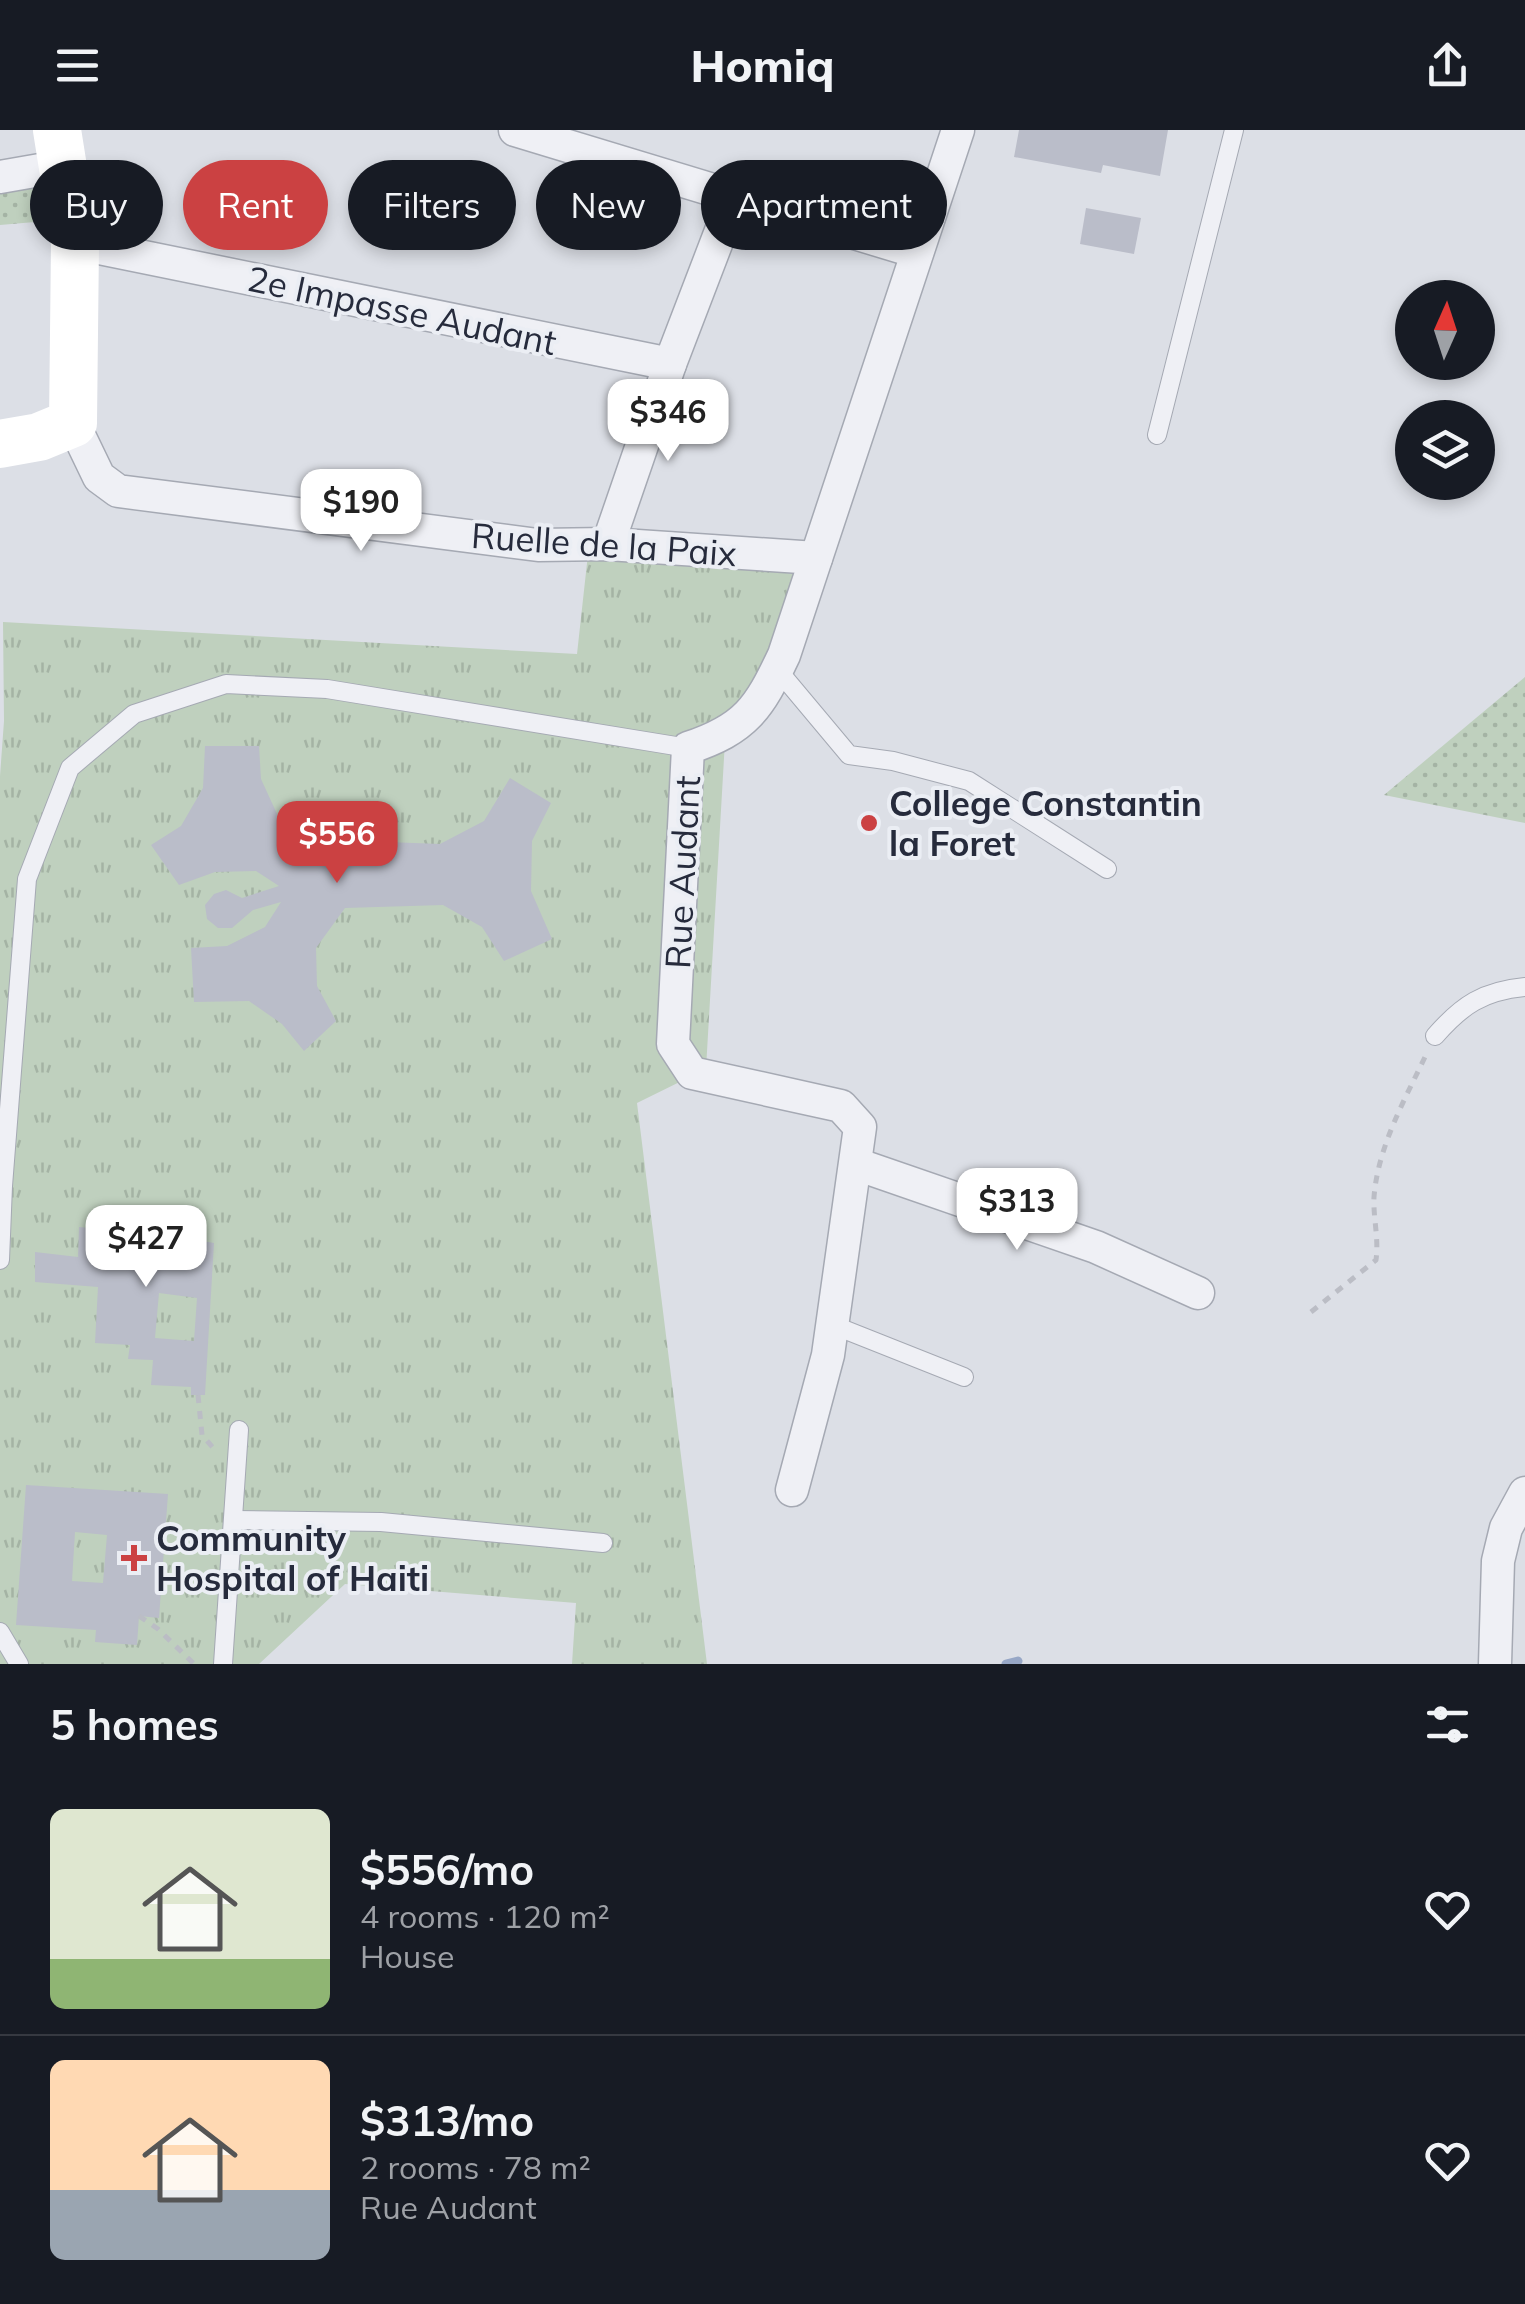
<!DOCTYPE html>
<html lang="en">
<head>
<meta charset="utf-8">
<style>
	:root { --surface:#171b24; --page:#20242c; --text:#f1f3f6; --muted:#9ea1a6; --line:#363941; --accent:#cb4142 }
	body { margin:0; font-family:Mulish,sans-serif; background:var(--page); color:var(--text); height:100vh; display:flex; flex-direction:column; font-size:38px; white-space:nowrap }
	* { box-sizing:border-box; margin:0 }
	p { font-size:32px; color:var(--muted) }
	.icon { flex:none; width:55px; height:55px; fill:none; stroke:currentColor; stroke-width:2; stroke-linecap:round; stroke-linejoin:round }
	.map { position:relative; height:1534px; overflow:hidden }
	.sheet { display:flex; flex-direction:column; background:var(--surface); flex:1 }
	.sheet>* { flex:none }
	.guide { position:absolute; left:30px; top:30px; width:1000px; height:90px; display:flex; gap:20px }
	.needle { width:65px; rotate:3deg }
	.tools { position:absolute; left:1395px; top:150px; display:grid; gap:20px }
	.tools a { display:grid; place-items:center; width:100px; height:100px; border-radius:50%; background:var(--surface); box-shadow:0 5px 15px #0003; font-size:50px }
	.price { position:absolute; translate:-50% -85px; padding:0 22px; border-radius:20px; background:#fff; color:#222; font-size:32px; line-height:65px; filter:drop-shadow(0 2px 5px #0008) }
	.price::after { content:''; position:absolute; left:50%; top:60px; width:30px; height:22px; margin-left:-15px; background:inherit; clip-path:polygon(0 0,100% 0,50% 100%) }
	.price.current { background:var(--accent); color:#fff }
	ul { padding:0; list-style:none }
	li { display:flex; align-items:center; gap:30px; height:250px; padding:0 50px }
	li+li { border-top:2px solid var(--line) }
	li span { display:grid; place-items:center; flex:none; width:280px; height:200px; border-radius:15px; color:#555 }
	li>.icon { margin-inline-start:auto }
	span .icon { width:120px; height:120px; fill:#fffc; stroke-width:1 }
	li b { font-size:42px }
	h2 { display:flex; justify-content:space-between; align-items:center; height:120px; padding:0 50px; font-size:42px }
	.pill { padding:0 35px; border-radius:45px; background:var(--surface); box-shadow:0 5px 15px #0003; font-size:35px; line-height:90px }
	.pill.current { background:var(--accent); color:#fff }
	header { display:flex; justify-content:space-between; align-items:center; height:130px; padding:0 50px; background:var(--surface); font-size:45px; font-weight:800 }
	.map>svg:first-child { display:block }
	.grass { fill:url(#grass-dots) }
	.park { fill:url(#park-tufts) }
	.lines { fill:none; stroke-linecap:round; stroke-linejoin:round }
	.stream { stroke:#97a7c6; stroke-width:9 }
	.building { fill:#babdc9; fill-rule:evenodd }
	.lane-casing { stroke:#a5a9b3; stroke-width:20 }
	.street-casing { stroke:#a5a9b3; stroke-width:35 }
	.path { stroke:#bbbdc5; stroke-width:5; stroke-dasharray:8 8; stroke-linecap:butt }
	.lane { stroke:#eff0f5; stroke-width:18 }
	.street { stroke:#eff0f5; stroke-width:32 }
	.secondary { stroke:#fff; stroke-width:48 }
	.poi-dot { fill:#cb4142; stroke:#ebeef4; stroke-width:4 }
	.labels { text-anchor:middle; dominant-baseline:central; stroke-width:8; stroke-linejoin:round; paint-order:stroke }
	.street-label { font-size:35px; fill:#262b3c; stroke:#ebeef4 }
	.poi-label { font-size:35px; font-weight:bold; fill:#262b3c; stroke:#ebeef4; text-anchor:start }
</style>
</head>
<body>
<header><svg class="icon" aria-label="menu" viewBox="0 0 24 24"><path d="M4 6h16M4 12h16M4 18h16"/></svg>Homiq<svg class="icon" aria-label="share" viewBox="0 0 24 24"><path d="M12 15V3M7 8l5-5 5 5M5 13v7h14v-7"/></svg></header>
<div class="map">
<svg width="1525" height="1534" viewBox="0 0 1525 1534">
	<defs>
		<pattern id="grass-dots" width="8" height="8" patternUnits="userSpaceOnUse" patternTransform="scale(2.5)"><rect width="8" height="8" fill="#bfd0be"/><path d="M2 2h.1M6 6h.1" fill="none" stroke="#a4b3a4" stroke-width="1.8" stroke-linecap="round"/></pattern>
		<pattern id="park-tufts" width="24" height="20" patternUnits="userSpaceOnUse" patternTransform="scale(2.5)"><rect width="24" height="20" fill="#bfd0be"/><path d="M3 7l-1-3M5 7V3M7 7l1-3M15 17l-1-3M17 17v-4M19 17l1-3" fill="none" stroke="#a4b3a4"/></pattern>
	</defs>
	<rect width="100%" height="100%" fill="#dcdfe6"/>
	<g class="grass">
		<path d="M0,29L52,35L58,90L0,95Z"/>
		<path d="M1525,547V693L1384,665Z"/>
	</g>
	<path class="park" d="M588,424L796,444L782,536L725,611L706,939L637,973L707,1534H572L576,1473L345,1454L259,1534H0V646L4,591L3,492L577,524Z"/>
	<g class="lines">
		<path class="stream" d="M1006,1534L1018,1531"/>
	</g>
	<g class="building">
		<path d="M1019,0H1168L1160,46L1103,35L1101,43L1014,27Z"/>
		<path d="M1086,78L1141,88L1134,124L1080,114Z"/>
		<path d="M205,616H259L261,649L278,686L313,710L346,711L351,685L388,712L440,714L484,691L510,648L551,673L532,711L531,761L552,809L504,831L482,797L443,775L345,778L316,818L317,856L336,891L304,921L282,894L249,871L194,872L191,818L227,816L265,797L281,772L253,780L232,798H218L207,789L205,775L214,764L226,760L242,768L279,756L256,741L215,742L179,755L151,715L181,696L203,658Z"/>
		<path d="M100,1079L204,1088L202,1111L214,1113L205,1265H191V1257L151,1255L153,1230L128,1229L130,1215L95,1213L98,1157L35,1152V1122L78,1127L79,1097L99,1099ZM159,1163L197,1168L194,1211L155,1208Z"/>
		<path d="M26,1355L168,1364L159,1488L139,1486L137,1515L95,1512L96,1500L16,1495ZM75,1402L107,1405L103,1453L72,1451Z"/>
	</g>
	<g class="lines">
		<g class="lane-casing">
			<g id="lane">
				<path d="M1157,305L1234,0"/>
				<path d="M777,539L849,625L893,631L969,651L1107,739"/>
				<path d="M1435,906C1462,875 1483,861 1525,857"/>
				<path d="M0,1130L3,1056L27,749L70,638L134,584L226,554L327,559L688,618"/>
				<path d="M833,1195L964,1247"/>
				<path d="M233,1390L381,1392L603,1413"/>
				<path d="M0,1502L19,1534"/>
				<path d="M223,1534L239,1300"/>
			</g>
		</g>
		<g class="street-casing">
			<g id="street">
				<path d="M515,0L917,122"/>
				<path d="M0,47L63,36"/>
				<path d="M75,113L670,234"/>
				<path d="M73,293L99,347L118,361L538,415L608,414L816,428"/>
				<path d="M608,414L670,234L734,67"/>
				<path d="M856,1034L1096,1117L1198,1163"/>
				<path d="M792,1360L828,1225L860,997L841,976L692,943L673,914L688,618C746,599 759,578 784,525L958,0"/>
				<path d="M1495,1534L1498,1431L1506,1398L1525,1363"/>
			</g>
		</g>
		<g class="path">
			<path d="M1311,1182L1376,1130C1379,1108 1373,1088 1374,1067C1378,1017 1404,971 1425,927"/>
			<path d="M198,1265L202,1305L214,1319"/>
			<path d="M139,1486L158,1499L194,1534"/>
		</g>
		<use href="#lane" class="lane"/>
		<use href="#street" class="street"/>
		<path class="secondary" d="M0,314L39,307L73,293L75,113L57,0"/>
	</g>
	<g class="poi-dot">
		<circle cx="869" cy="693" r="10"/>
		<path d="M129 1413h10v10h10v10h-10v10h-10v-10h-10v-10h10z"/>
	</g>
	<g class="labels">
		<g class="street-label">
			<text transform="translate(402 180) rotate(12)">2e Impasse Audant</text>
			<text transform="translate(604 414) rotate(4)">Ruelle de la Paix</text>
			<text transform="translate(682 742) rotate(-87)">Rue Audant</text>
		</g>
		<g class="poi-label">
			<text x="889" y="673">College Constantin<tspan x="889" dy="40">la Foret</tspan></text>
			<text x="156" y="1408">Community<tspan x="156" dy="40">Hospital of Haiti</tspan></text>
		</g>
	</g>
</svg>
<div class="tools">
<a><svg class="needle" viewBox="-14 -14 28 28"><path d="M0-13l5 13h-10z" fill="#e53935"/><path d="M0 13l5-13h-10z" fill="#9ea1a6"/></svg></a>
<a><svg class="icon" aria-label="layers" viewBox="0 0 24 24"><path d="M12 4l9 5-9 5-9-5zM3 14l9 5 9-5"/></svg></a>
</div>
<b class="price" style="left:668px;top:334px">$346</b>
<b class="price" style="left:361px;top:424px">$190</b>
<b class="price current" style="left:337px;top:756px">$556</b>
<b class="price" style="left:1017px;top:1123px">$313</b>
<b class="price" style="left:146px;top:1160px">$427</b>
<div class="guide">
<a class="pill">Buy</a>
<a class="pill current">Rent</a>
<a class="pill">Filters</a>
<a class="pill">New</a>
<a class="pill">Apartment</a>
</div>
</div>
<section class="sheet">
<h2>5 homes<svg class="icon" aria-label="filters" viewBox="0 0 24 24"><path d="M4 7h16M4 17h16"/><circle cx="9" cy="7" r="2"/><circle cx="15" cy="17" r="2"/></svg></h2>
<ul>
<li><span style="background:linear-gradient(#dfe7d0 75%,#8fb573 0)"><svg class="icon" aria-label="home" viewBox="0 0 24 24"><path d="M3 11l9-7 9 7M6 9v11h12V9"/></svg></span><div><b>$556/mo</b><p>4 rooms · 120 m²</p><p>House</p></div><svg class="icon" aria-label="heart" viewBox="0 0 24 24"><path d="M12 20l-8-8c-3-5 5-10 8-4 3-6 11-1 8 4z"/></svg></li>
<li><span style="background:linear-gradient(#ffd9b3 65%,#9aa5b1 0)"><svg class="icon" aria-label="home" viewBox="0 0 24 24"><path d="M3 11l9-7 9 7M6 9v11h12V9"/></svg></span><div><b>$313/mo</b><p>2 rooms · 78 m²</p><p>Rue Audant</p></div><svg class="icon" aria-label="heart" viewBox="0 0 24 24"><path d="M12 20l-8-8c-3-5 5-10 8-4 3-6 11-1 8 4z"/></svg></li>
</ul>
</section>
</body>
</html>
